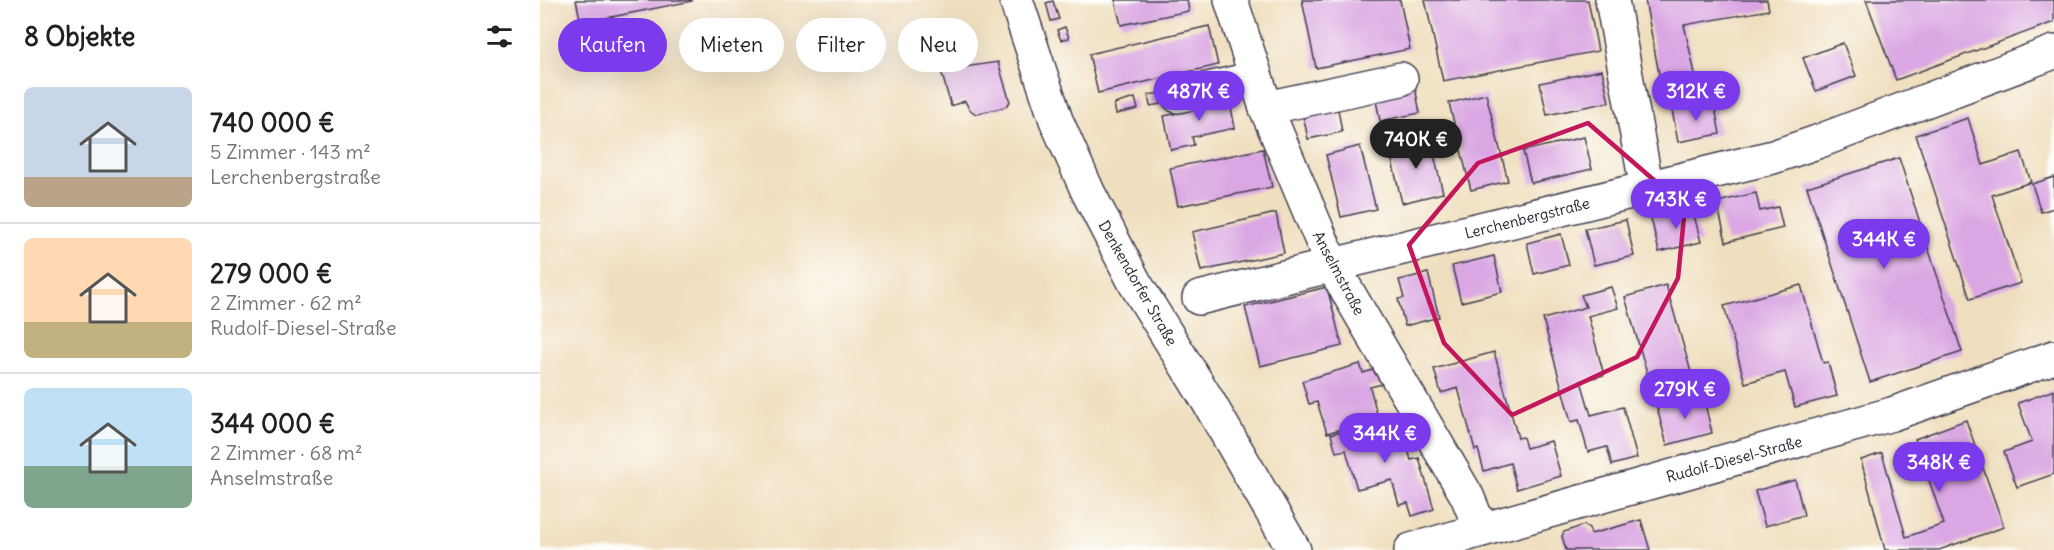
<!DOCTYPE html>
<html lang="de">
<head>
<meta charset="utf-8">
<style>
	:root { --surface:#fff; --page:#f6f6f6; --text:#202124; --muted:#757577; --line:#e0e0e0; --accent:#7c3aed }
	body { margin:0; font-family:Delius,sans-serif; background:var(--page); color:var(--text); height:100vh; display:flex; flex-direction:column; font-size:22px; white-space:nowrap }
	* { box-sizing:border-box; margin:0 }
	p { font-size:20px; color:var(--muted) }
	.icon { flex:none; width:33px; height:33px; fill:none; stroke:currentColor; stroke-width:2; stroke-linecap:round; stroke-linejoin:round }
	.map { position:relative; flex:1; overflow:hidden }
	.details { display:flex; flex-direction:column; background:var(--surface); width:540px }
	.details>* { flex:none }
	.guide { position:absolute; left:18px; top:18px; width:570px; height:54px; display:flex; gap:12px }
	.price { position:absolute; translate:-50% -51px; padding:0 14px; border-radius:21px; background:var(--accent); color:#fff; font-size:20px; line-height:39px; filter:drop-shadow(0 2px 3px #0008) }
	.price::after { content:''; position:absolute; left:50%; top:36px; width:18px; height:14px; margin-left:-9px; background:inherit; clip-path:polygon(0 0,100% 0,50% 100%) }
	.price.on { background:#222; color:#fff }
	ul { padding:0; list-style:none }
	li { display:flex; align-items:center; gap:18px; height:150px; padding:0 24px }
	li+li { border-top:2px solid var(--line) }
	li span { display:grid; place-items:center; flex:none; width:168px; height:120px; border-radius:9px; color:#555 }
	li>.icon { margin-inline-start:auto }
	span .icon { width:72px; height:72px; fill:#fffc; stroke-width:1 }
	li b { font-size:26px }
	h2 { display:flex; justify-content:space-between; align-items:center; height:72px; padding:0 24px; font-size:26px }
	.tag { padding:0 21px; border-radius:27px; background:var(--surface); box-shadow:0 6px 24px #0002; font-size:21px; line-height:54px }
	.tag.on { background:var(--accent); color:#fff }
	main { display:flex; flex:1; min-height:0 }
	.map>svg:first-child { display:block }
	.building { fill:#daa6e3 }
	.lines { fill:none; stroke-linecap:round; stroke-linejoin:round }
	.minor-casing { stroke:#413e4f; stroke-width:36 }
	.major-casing { stroke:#413e4f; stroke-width:36 }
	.minor { stroke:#fff; stroke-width:33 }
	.major { stroke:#fff; stroke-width:33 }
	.marked { fill:none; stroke:#c2185b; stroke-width:4.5; stroke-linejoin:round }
	.labels { text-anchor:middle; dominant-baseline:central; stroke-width:4.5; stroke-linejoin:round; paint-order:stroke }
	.street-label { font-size:15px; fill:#22223b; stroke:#fdfcf7 }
</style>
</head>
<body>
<main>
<section class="details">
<h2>8 Objekte<svg class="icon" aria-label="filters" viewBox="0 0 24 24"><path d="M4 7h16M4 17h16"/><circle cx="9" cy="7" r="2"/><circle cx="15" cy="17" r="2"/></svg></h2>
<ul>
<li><span style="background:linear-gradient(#c9d6e8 75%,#b9a48a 0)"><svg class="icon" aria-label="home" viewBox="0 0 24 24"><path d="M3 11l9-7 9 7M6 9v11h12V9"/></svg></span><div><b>740 000 €</b><p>5 Zimmer · 143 m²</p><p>Lerchenbergstraße</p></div></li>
<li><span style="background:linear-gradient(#ffd9b3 70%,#c2b280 0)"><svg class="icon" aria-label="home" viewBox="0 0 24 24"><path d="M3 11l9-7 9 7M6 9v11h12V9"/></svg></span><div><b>279 000 €</b><p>2 Zimmer · 62 m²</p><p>Rudolf-Diesel-Straße</p></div></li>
<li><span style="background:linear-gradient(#bfe0f5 65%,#7fa58c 0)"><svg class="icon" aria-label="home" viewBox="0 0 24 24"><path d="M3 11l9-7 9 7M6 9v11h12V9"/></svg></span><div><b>344 000 €</b><p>2 Zimmer · 68 m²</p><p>Anselmstraße</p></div></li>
</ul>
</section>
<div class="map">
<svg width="1514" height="550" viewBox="0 0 1514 550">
	<rect width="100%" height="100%" fill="#fdfcf7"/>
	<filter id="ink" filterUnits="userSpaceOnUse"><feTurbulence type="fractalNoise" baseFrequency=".0167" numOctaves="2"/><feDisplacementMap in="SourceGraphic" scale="12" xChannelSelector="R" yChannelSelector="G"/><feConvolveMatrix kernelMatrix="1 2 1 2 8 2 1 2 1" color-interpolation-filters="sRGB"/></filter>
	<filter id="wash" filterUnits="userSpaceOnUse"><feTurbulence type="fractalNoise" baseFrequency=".008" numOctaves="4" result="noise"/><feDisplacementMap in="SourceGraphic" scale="24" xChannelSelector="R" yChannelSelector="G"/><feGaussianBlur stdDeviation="1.35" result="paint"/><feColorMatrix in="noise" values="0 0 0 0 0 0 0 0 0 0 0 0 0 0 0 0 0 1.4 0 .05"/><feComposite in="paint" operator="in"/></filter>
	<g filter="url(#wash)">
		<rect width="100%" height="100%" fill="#f0dfbf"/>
		<g id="blocks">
			<g class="building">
				<path d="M36,0H152V1L41,23Z"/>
				<path d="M575,0H647L649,11L581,25Z"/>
				<path d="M762,0H860L870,49L776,68Z"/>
				<path d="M885,0H1048L1058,51L903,81Z"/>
				<path d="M1105,0H1227L1229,10L1144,25L1157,82L1122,90Z"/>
				<path d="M1326,0H1514V22L1356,80Z"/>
				<path d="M513,1L519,19L511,21L506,3Z"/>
				<path d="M669,26L678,65L558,93L549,54Z"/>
				<path d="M525,27L529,38L521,40L517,30Z"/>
				<path d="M1303,43L1316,76L1276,91L1263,58Z"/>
				<path d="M417,62L418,68L458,62L470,102L465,107L436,114L429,109L425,101L411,106L400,67Z"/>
				<path d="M1062,70L1069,102L1007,115L1000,83Z"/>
				<path d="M874,82L880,113L840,121L834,90Z"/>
				<path d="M631,91L633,102L610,106L608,95Z"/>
				<path d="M946,94L968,181L931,190L909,103Z"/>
				<path d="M689,97L695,128L652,137L654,145L631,150L624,116L647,111L646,107Z"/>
				<path d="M595,98L598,109L576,114L574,104Z"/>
				<path d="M796,98L802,132L768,139L761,105Z"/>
				<path d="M1174,102L1180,134L1138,142L1132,110Z"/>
				<path d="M1428,118L1443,165L1481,152L1491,182L1452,195L1481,283L1430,299L1376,135Z"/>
				<path d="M1044,137L1052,169L991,183L983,151Z"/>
				<path d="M890,138L903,193L862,203L849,148Z"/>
				<path d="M820,146L836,209L801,217L786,155Z"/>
				<path d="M723,149L732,187L638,206L630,168Z"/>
				<path d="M1359,158L1422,352L1330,382L1267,187Z"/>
				<path d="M1514,177V208L1501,212L1492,184Z"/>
				<path d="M1216,193L1220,211L1238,207L1243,228L1186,242L1177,202Z"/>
				<path d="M1152,208L1161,242L1119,252L1111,218Z"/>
				<path d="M736,213L744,253L661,271L652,232Z"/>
				<path d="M1086,220L1094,256L1054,265L1045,229Z"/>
				<path d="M1021,234L1029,265L994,274L987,243Z"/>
				<path d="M954,256L962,292L921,302L912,266Z"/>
				<path d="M888,273L899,317L865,326L858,299L864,298L859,280Z"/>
				<path d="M1126,285L1155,386L1114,397L1085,297Z"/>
				<path d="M1261,285L1283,363L1288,362L1297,396L1255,407L1245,372L1205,383L1184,306Z"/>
				<path d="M787,287L802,346L720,366L705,307Z"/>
				<path d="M1071,287L1078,308L1048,316L1064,375L1041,381L1051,415L1083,407L1097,458L1072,465L1067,447L1048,452L1039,420L1031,422L1003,319L1046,307L1041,295Z"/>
				<path d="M954,352L978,438L983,437L986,448L1011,441L1021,476L977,489L970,463L944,471L938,449L935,450L918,388L901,393L894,369Z"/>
				<path d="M820,364L823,373L833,370L842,384L830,387L838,418L787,433L777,402L769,404L762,381Z"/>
				<path d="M1514,390V474L1477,487L1464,452L1492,442L1478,403Z"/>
				<path d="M1163,396L1172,433L1127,445L1117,408Z"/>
				<path d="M843,419L848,438L863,433L871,460L879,458L894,509L872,516L868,503L859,505L852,480L817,489L806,450L796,452L791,434Z"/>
				<path d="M1426,420L1464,527L1399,550H1345L1321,460L1342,453L1366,537L1404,524L1375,439Z"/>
				<path d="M1255,480L1264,515L1225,526L1215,491Z"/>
				<path d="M1101,520L1110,550H1026L1022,536L1024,532L1044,525L1049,528L1051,534Z"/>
			</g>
		</g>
	</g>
	<g filter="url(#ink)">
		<use href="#blocks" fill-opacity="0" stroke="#413e4f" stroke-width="1.5"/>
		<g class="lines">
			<g class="minor-casing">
				<g id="minor">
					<path d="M691,0L726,108L792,265L927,496L941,530"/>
					<path d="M1072,0L1107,189"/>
					<path d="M638,96L715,78"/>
					<path d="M726,108L861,79"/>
					<path d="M659,298L1233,157L1277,142L1514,52"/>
					<path d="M871,550L1352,414L1514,357"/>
				</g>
			</g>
			<g class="major-casing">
				<path id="major" d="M476,0L516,120L548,192L595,283L668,401L754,550"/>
			</g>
			<use href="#minor" class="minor"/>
			<use href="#major" class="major"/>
		</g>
	</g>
	<path class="marked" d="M1048,123L1145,207L1138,278L1097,357L972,415L904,343L869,245L938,163Z"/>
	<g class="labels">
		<g class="street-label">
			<text transform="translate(987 218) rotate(-14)">Lerchenbergstraße</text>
			<text transform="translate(799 273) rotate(62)">Anselmstraße</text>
			<text transform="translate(598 283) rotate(60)">Denkendorfer Straße</text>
			<text transform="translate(1194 459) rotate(-15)">Rudolf-Diesel-Straße</text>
		</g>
	</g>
</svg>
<b class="price" style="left:659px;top:122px">487K €</b>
<b class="price" style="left:1156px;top:122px">312K €</b>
<b class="price on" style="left:876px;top:170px">740K €</b>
<b class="price" style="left:1136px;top:230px">743K €</b>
<b class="price" style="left:1344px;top:270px">344K €</b>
<b class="price" style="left:1145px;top:420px">279K €</b>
<b class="price" style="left:845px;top:464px">344K €</b>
<b class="price" style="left:1399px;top:493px">348K €</b>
<div class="guide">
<a class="tag on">Kaufen</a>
<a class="tag">Mieten</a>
<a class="tag">Filter</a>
<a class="tag">Neu</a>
</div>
</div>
</main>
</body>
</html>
